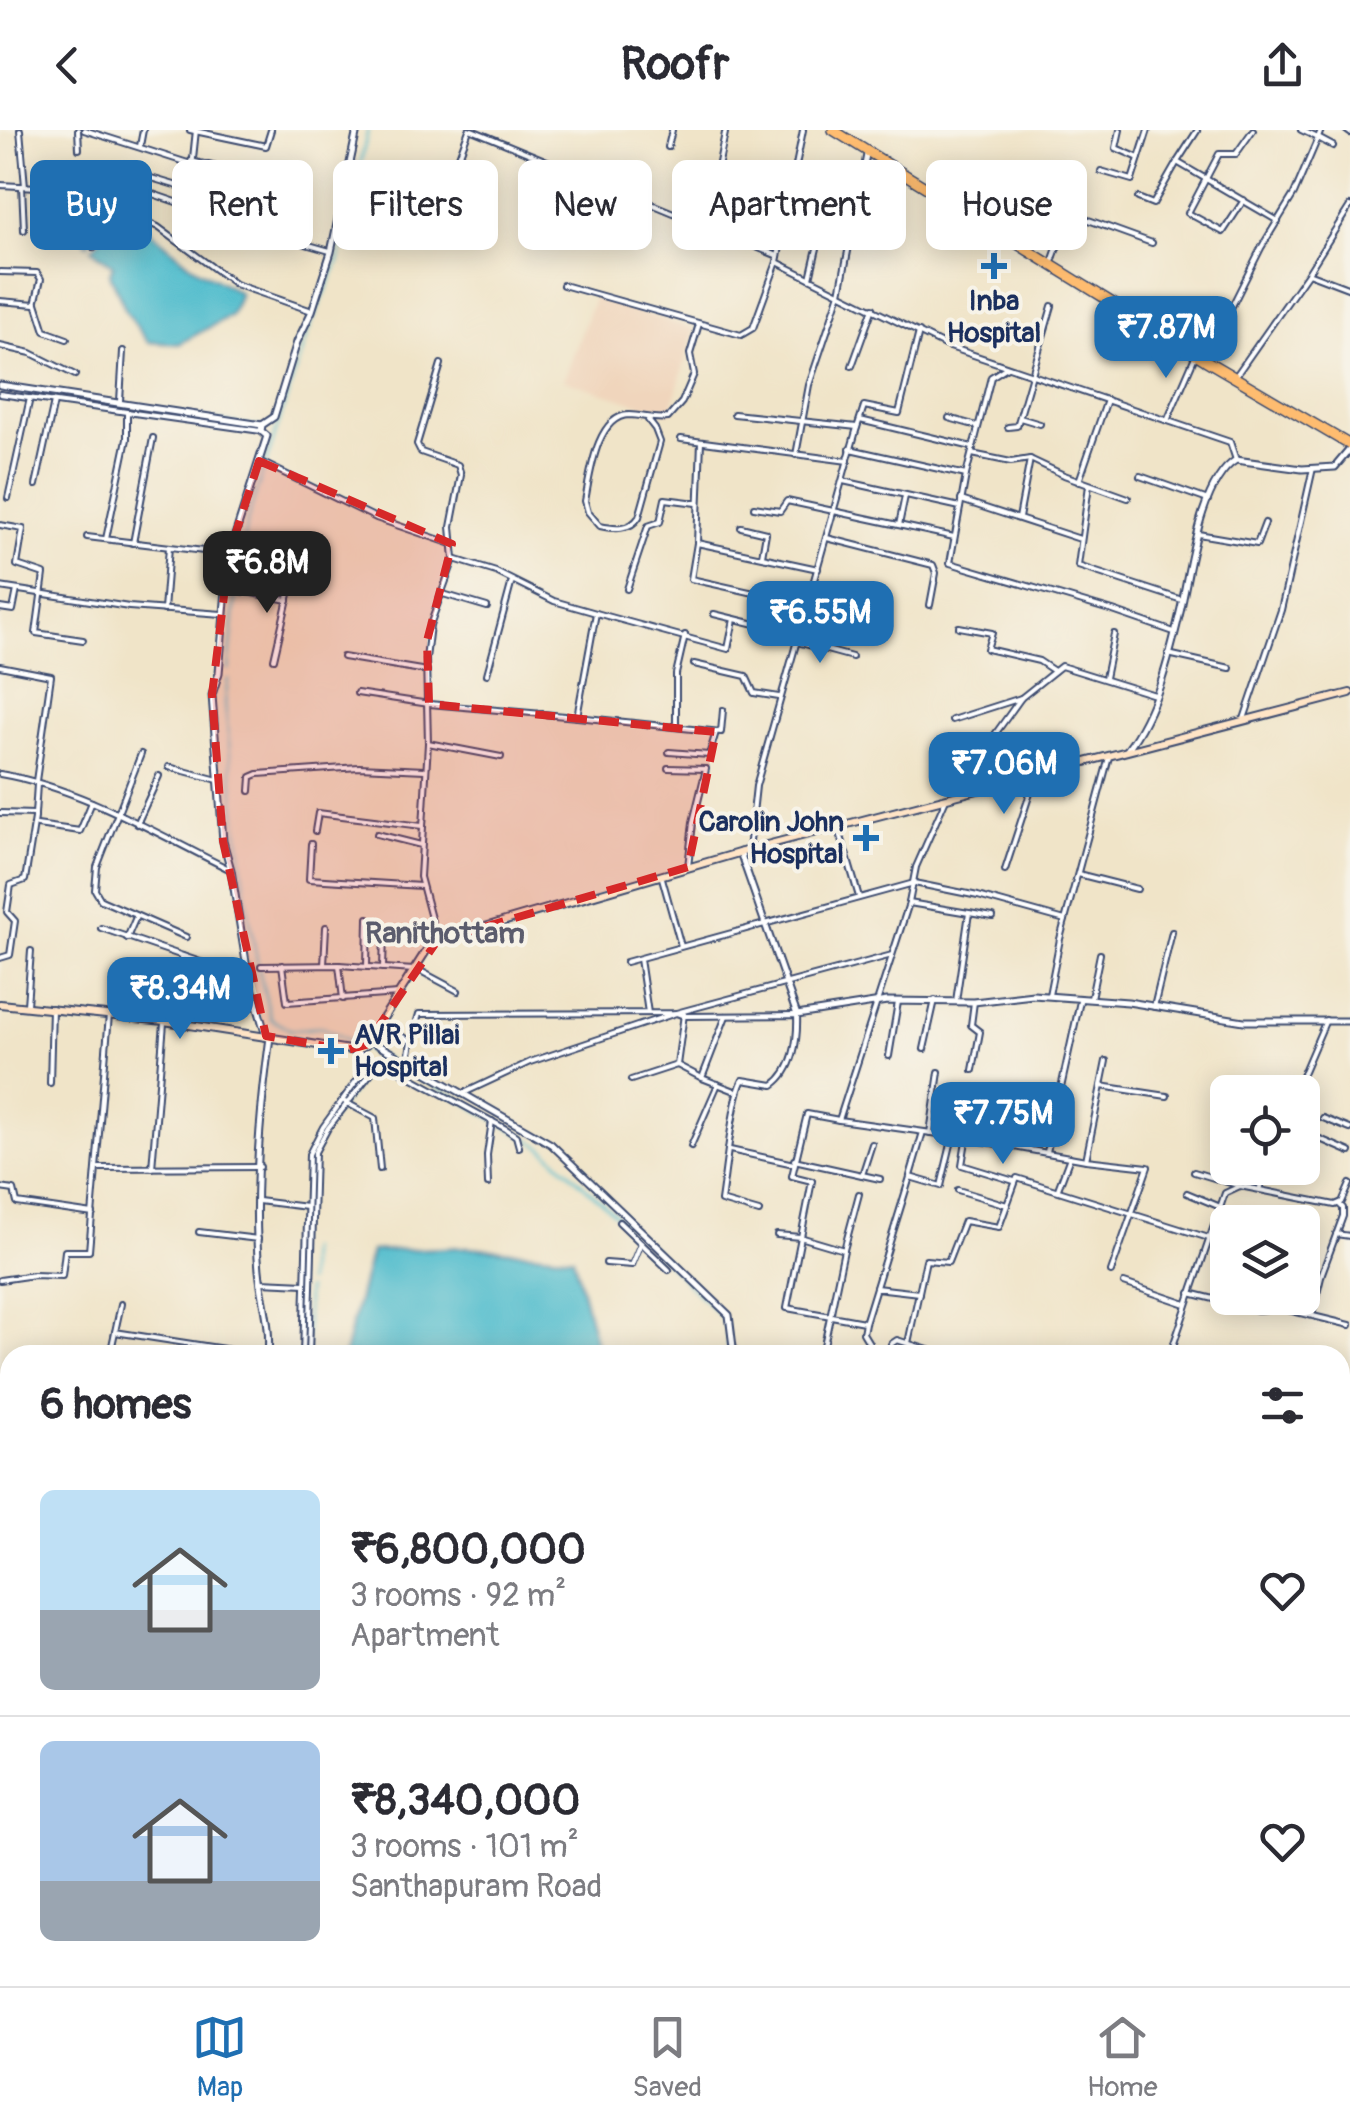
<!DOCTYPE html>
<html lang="en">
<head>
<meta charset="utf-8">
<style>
	:root { --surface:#fff; --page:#f7f7f7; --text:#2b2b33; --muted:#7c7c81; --line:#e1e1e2; --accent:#1f6fb2 }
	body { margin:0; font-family:Pangolin,sans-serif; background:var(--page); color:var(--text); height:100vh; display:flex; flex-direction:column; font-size:38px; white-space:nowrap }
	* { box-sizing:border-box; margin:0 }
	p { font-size:32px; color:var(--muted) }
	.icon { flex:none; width:55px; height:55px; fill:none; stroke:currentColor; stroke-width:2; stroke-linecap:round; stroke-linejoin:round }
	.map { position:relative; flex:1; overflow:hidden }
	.panel { position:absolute; left:0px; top:1215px; width:1350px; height:642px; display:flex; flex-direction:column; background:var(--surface); border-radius:30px 30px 0 0; box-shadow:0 5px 25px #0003 }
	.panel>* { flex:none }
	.top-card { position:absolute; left:30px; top:30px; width:1290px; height:90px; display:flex; gap:20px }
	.controls { position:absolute; left:1210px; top:945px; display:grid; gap:20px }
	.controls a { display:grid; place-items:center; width:110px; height:110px; border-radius:15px; background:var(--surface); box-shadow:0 5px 25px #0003; font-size:50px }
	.price { position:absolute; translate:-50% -85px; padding:0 22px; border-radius:20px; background:var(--accent); color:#fff; font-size:32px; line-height:65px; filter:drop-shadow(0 2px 5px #0008) }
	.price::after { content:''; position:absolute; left:50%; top:60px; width:30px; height:22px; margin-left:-15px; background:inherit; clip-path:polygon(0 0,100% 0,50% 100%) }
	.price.on { background:#222; color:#fff }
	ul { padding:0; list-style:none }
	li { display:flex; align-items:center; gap:30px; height:250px; padding:0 40px }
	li+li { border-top:2px solid var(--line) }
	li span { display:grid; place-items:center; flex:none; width:280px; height:200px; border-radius:15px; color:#555 }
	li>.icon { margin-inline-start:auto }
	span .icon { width:120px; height:120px; fill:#fffc; stroke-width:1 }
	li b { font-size:42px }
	h2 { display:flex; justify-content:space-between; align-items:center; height:120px; padding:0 40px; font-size:42px }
	.pill { padding:0 35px; border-radius:15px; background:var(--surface); box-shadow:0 5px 25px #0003; font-size:35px; line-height:90px }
	.pill.on { background:var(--accent); color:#fff }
	header { display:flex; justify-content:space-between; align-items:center; height:130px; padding:0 40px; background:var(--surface); font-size:45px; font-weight:700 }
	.tabs { display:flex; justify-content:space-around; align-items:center; height:140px; border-top:2px solid var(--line); background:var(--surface); font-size:28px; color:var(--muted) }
	.tabs a { display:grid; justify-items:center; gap:5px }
	.tabs .on { color:var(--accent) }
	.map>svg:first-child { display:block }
	.built { fill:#f0d5bc }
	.water { fill:#52bdcd; stroke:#367696; stroke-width:2.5 }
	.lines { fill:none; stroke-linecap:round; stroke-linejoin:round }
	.stream { stroke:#52bdcd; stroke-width:2.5 }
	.minor-casing { stroke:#3b4a6e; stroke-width:8 }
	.tertiary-casing { stroke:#3b4a6e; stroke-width:9 }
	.secondary-casing { stroke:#3b4a6e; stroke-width:10 }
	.primary-casing { stroke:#3b4a6e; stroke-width:11 }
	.trunk-casing { stroke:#3b4a6e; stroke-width:12 }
	.minor { stroke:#fff; stroke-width:4 }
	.tertiary { stroke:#fff; stroke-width:5 }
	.secondary { stroke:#ffe4c6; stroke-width:6 }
	.primary { stroke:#febc70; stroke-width:8 }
	.trunk { stroke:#febc70; stroke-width:9 }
	.marked { fill:#d62828; fill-opacity:0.2; stroke:#d62828; stroke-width:8; stroke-dasharray:20 12; stroke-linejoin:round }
	.poi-dot { fill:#1f6fb2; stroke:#f7f3e8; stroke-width:4 }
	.labels { text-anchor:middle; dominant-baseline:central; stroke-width:8; stroke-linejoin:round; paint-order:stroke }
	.poi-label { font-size:28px; font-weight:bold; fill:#1b2f5e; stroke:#f7f3e8 }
	.neighbourhood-label { font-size:30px; font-weight:bold; fill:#5b5c6d; stroke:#f7f3e8 }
</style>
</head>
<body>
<header><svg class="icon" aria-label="back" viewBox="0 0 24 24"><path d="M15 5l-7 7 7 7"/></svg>Roofr<svg class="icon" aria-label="share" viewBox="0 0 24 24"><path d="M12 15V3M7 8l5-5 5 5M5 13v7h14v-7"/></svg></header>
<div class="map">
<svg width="1350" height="1856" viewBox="0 0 1350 1856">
	<rect width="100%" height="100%" fill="#f7f3e8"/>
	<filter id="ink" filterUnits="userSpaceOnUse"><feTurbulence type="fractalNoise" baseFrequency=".01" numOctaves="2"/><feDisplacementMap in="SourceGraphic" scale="20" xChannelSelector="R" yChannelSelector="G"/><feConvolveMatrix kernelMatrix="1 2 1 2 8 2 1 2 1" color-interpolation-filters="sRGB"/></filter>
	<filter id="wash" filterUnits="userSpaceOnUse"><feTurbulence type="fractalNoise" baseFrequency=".0048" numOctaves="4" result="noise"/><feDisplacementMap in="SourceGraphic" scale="40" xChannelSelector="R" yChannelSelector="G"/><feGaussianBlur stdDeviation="2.25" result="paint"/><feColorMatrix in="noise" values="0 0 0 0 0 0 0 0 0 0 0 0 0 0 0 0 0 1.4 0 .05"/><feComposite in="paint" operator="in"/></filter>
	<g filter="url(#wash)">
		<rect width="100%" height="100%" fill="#f0e4c8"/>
		<path class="built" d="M594,168L694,199L670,284L564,250Z"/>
		<g class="water">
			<path d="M71,71H85L113,82L87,114L67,75Z"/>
			<path d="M119,86L148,99L191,135L240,163L231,185L179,214L148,212L127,183L110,144L113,135L92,119Z"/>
			<path d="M469,1117L573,1127L599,1225H344L371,1121Z"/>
		</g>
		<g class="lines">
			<g class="stream">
				<path d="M0,259L259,297"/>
				<path d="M237,454L246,395L307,204L339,130L368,0"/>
				<path d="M229,540L236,463"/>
				<path d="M228,549L225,573C236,679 243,787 271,889L291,900L322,897L408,941"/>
				<path d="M412,943L446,962"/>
				<path d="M451,964L542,1017L644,1111"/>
				<path d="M323,1000L378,925"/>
				<path d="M648,1114L721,1186L727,1201L728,1225"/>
				<path d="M307,1152L308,1119"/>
				<path d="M306,1225L307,1159"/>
				<path d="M767,1848L772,1854"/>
			</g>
		</g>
	</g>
	<g filter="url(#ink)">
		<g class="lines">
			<g class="minor-casing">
				<g id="minor">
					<path d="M20,0L25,56"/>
					<path d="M78,0L79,19"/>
					<path d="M84,0L191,34"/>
					<path d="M190,0L266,16L271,0"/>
					<path d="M196,0L187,85L212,95"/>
					<path d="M472,0L778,126"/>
					<path d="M803,0L777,132L944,215L1230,312L1236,330"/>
					<path d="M1120,0L1116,18L1139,28"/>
					<path d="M1301,0L1318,8L1321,0"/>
					<path d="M1346,0L1350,3"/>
					<path d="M1197,1L1177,32L1278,91"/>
					<path d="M140,16L143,0"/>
					<path d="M668,17L672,0"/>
					<path d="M191,31L229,40"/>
					<path d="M1101,41L1132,50L1148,0"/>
					<path d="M141,45L188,59"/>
					<path d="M0,55L57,58L127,83L158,97L235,154L312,181"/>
					<path d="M22,56L24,100"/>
					<path d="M138,59L185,75"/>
					<path d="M1138,68L1153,74L1177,32"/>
					<path d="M1244,70L1223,102L1188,83L1219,24H1236L1253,0"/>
					<path d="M706,97L725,3"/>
					<path d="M253,99L330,121"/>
					<path d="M94,118L122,81"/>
					<path d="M451,119L471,52L470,47L455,37L469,0"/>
					<path d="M1051,135L1069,83L1152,113"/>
					<path d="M0,142L37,143L41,149L35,174L0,171"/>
					<path d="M1308,143L1350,159"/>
					<path d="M810,148L818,114"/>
					<path d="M563,155L741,205L753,198L777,132"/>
					<path d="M36,173L45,201L67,209"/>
					<path d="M0,216L31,223L75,245"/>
					<path d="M1205,230L1261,118L1294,64L1318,8L1333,16"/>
					<path d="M852,236L873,178"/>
					<path d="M1007,237L991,247L966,345L950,433L1113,481L1174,502"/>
					<path d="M1235,247L1308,143L1350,76"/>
					<path d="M0,264L261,301"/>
					<path d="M120,271L123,221"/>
					<path d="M734,284L857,297"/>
					<path d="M949,288L977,296"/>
					<path d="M1020,288L1040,294"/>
					<path d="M648,290L655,299L660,312L639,387C630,401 614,399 600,396L588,382L585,371C590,346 596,286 629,285C642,285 653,290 668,288L682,272L694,244L690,224L699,194"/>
					<path d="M860,290L972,317"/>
					<path d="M1167,291L1196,224"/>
					<path d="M1008,297L1017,296L1052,176"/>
					<path d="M681,309L848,331"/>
					<path d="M701,312L697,413L691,449L808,475"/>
					<path d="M850,319L966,345"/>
					<path d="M972,324L1011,332L1030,329L1064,345L1128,368"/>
					<path d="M796,325L809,255L840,163L867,22"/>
					<path d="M259,331L376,388L452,414"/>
					<path d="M1140,346L1208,370"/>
					<path d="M843,351L960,377"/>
					<path d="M1079,351L1107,270"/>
					<path d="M36,355L54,272"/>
					<path d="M1089,355L1078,436L1182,470"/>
					<path d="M8,368L30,268"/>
					<path d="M961,370L1080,409"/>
					<path d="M754,377L780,381L787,371L954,407"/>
					<path d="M1019,388L1030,329"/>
					<path d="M0,395L23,399L17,435L44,444L36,503L83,510"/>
					<path d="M899,395L905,366"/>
					<path d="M741,397L766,403L762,426"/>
					<path d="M1198,404L1257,414L1265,393"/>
					<path d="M87,407L229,424"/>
					<path d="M827,408L933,435L936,443L930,475"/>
					<path d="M106,409L127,309V283"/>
					<path d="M133,413L153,308"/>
					<path d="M697,413L818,439"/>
					<path d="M454,429L496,442L554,471L596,483"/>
					<path d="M0,457L129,477L222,484"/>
					<path d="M225,458L288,470"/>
					<path d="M627,459L648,396L660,392L665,369L697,373"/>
					<path d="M443,464L487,477"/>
					<path d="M0,478L13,480L17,460"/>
					<path d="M164,480L169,417"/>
					<path d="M714,484L797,504"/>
					<path d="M959,497L992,503L987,519L1039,531L1054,541"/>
					<path d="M797,512L852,527"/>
					<path d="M1168,524L1230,538"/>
					<path d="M343,527L427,541"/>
					<path d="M274,529L292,451"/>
					<path d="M694,534L746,546L754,563L779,567"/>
					<path d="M0,536L51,546L36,651"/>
					<path d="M487,544L512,451"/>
					<path d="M1105,548L1114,504"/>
					<path d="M357,563L429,574L577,587L596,483L728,519L734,489"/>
					<path d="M577,587L721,602L723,580"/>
					<path d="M1244,589L1281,480L1313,338"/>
					<path d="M952,590L1021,568L1061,536L1155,565"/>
					<path d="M676,597V544L685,505"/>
					<path d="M428,613L501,627"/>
					<path d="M669,622L709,625L716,602"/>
					<path d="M141,624L97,737L95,760L101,770L186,807"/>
					<path d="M169,637L218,650"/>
					<path d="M668,638L706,639L693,692L688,737"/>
					<path d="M0,644C82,658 157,704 231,740"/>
					<path d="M979,660L978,628L1021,568"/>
					<path d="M250,661L251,647L258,644L359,637L425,640"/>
					<path d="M0,683L35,684V688L25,750L11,755L7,782L15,791L10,825L0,828"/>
					<path d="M35,684L37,654"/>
					<path d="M137,694L159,646"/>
					<path d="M37,695L80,701L92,672"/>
					<path d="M838,696L859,767"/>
					<path d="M315,701L318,683L422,696"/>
					<path d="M377,704L421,715"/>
					<path d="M311,714L309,749L421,756"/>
					<path d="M749,720L756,656L856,301L864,276L899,283L919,202"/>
					<path d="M1005,740L1036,645"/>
					<path d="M1078,744L1137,759"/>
					<path d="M662,748L681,816"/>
					<path d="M909,773L993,787"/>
					<path d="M101,798L215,837L248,844"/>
					<path d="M127,808L136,787"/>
					<path d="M437,811L420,747L428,613L426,529L430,495L454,429L451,397L461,345L458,335L421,322L417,314L441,234"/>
					<path d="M640,829L648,883"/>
					<path d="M626,832L914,753L978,766L1065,790"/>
					<path d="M282,835L287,872L398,864"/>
					<path d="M324,835L326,797"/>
					<path d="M339,835L343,869"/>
					<path d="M261,836L339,835L414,840"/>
					<path d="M367,837L368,788"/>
					<path d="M383,838L384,805"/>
					<path d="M415,838L458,861"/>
					<path d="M175,858L182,826"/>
					<path d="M1049,865L1060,809L1109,627"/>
					<path d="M1091,868L1100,824"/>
					<path d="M956,871L969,783"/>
					<path d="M27,875L31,821"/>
					<path d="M1154,877L1172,802"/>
					<path d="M403,907L411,911L419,884L676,883L892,825"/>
					<path d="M924,919L935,870"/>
					<path d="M889,926L898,872"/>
					<path d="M408,931L411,911"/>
					<path d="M677,935L702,948L726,886"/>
					<path d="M396,939L506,999L516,1006L519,1017"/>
					<path d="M973,940L980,902L971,895L974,872"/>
					<path d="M702,948L735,961"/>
					<path d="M631,950L677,935L684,884"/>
					<path d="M50,953L52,878"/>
					<path d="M1101,956L1167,966"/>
					<path d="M974,962L962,1035L1014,1051"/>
					<path d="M1295,962L1326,890"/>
					<path d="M464,963L530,932L676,883L684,886L797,885C798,909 794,941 773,955L743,950C733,965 725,1047 721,1071L759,1082"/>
					<path d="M345,972L375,988L380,1039"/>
					<path d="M1323,988L1350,999"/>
					<path d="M839,990L807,984L792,1046L812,1051L787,1178L864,1192"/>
					<path d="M930,1003L939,942"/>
					<path d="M953,1006L1086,1030L1148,1037L1111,1142"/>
					<path d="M1320,1009L1350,1022"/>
					<path d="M691,1016L718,954"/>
					<path d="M730,1020L794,1034"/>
					<path d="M1047,1022L1080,871"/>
					<path d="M794,1030L880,1049"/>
					<path d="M1086,1030L1106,931"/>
					<path d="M99,1038L260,1037"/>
					<path d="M152,1038L164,893"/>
					<path d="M1194,1042L1237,1055"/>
					<path d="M862,1045L872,1014"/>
					<path d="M910,1046L923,1002"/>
					<path d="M488,1054L487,1025L492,991"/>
					<path d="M1260,1057L1265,1038"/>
					<path d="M0,1058L14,1060L17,1073L93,1084"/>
					<path d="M1058,1059L1070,1027"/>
					<path d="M958,1060L1007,1075"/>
					<path d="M1187,1063L1218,1076"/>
					<path d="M258,1071L307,1077"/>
					<path d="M619,1092L669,1140"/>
					<path d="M199,1102L258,1109"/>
					<path d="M1336,1104L1350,1106"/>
					<path d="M777,1105L800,1107L844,1120L859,1064"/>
					<path d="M606,1133L632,1135L641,1113"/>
					<path d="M0,1150L34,1145L62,1146L65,1121H89L109,885"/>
					<path d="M261,1152L305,1154"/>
					<path d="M1124,1153L1186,1174"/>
					<path d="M876,1158L919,1163"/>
					<path d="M1190,1163L1258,1180L1280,1178L1350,1195"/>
					<path d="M1258,1180L1261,1168"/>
					<path d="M1312,1185L1322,1143L1343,1086V1078L1339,1074"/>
					<path d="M115,1202L263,1225"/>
					<path d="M908,1213L926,1130L948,1132L964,1091L999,1097L1017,1048L1228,1114"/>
					<path d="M110,1225L121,1174"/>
					<path d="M303,1225L309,1024L323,997L367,936V930L356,921"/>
					<path d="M309,1225L315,1022L328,998L378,934"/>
					<path d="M822,1225L844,1120"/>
					<path d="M868,1225L869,1213L863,1203L865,1193L910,1047L941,1056L953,1006L839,990L909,773L916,737L946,669"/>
					<path d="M889,1225L891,1214L897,1210L944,1225"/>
					<path d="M1170,1225L1225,1063L1240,1056L1335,1075L1342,1072L1350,1054"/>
					<path d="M0,1319L10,1321"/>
					<path d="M1342,1327L1350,1295"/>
					<path d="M0,1334L10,1336"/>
					<path d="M0,1354L10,1357"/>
					<path d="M0,1381L3,1377L10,1378"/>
					<path d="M0,1414L10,1418"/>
					<path d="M2,1450L10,1425"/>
					<path d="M1340,1643L1350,1645"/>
					<path d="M0,1684L10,1685"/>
					<path d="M1340,1701L1350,1702"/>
					<path d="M0,1713L10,1714"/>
					<path d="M27,1848L127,1853"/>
					<path d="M762,1848L768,1856"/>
					<path d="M1212,1848L1239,1856"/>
					<path d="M244,1856L245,1848"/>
					<path d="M394,1856V1848"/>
					<path d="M591,1856L592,1848"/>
					<path d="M837,1856L838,1848"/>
					<path d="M1180,1856V1848"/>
					<path d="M1262,1856L1265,1848"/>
				</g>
			</g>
			<g class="tertiary-casing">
				<g id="tertiary">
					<path d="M0,255L262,295"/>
					<path d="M1127,620C1157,581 1170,525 1181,478C1190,438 1200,352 1236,330L1302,339L1335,337L1350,319"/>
					<path d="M740,722L797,885L887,871L974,872L1033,865L1128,872L1244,891H1350"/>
					<path d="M266,906L248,844L231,740L223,711L212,565L219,543L229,424L267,306L261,301L262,295L274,287L297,212L312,181L331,122L357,0"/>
					<path d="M369,910L551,1014L729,1185L734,1225"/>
					<path d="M268,1225C271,1192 262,1172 259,1140C252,1066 260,981 270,907"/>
					<path d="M129,1848V1856"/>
				</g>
			</g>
			<g class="secondary-casing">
				<path id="secondary" d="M0,874L164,891L356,921L366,915L428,818L437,811L759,717L1350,563"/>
			</g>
			<g class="primary-casing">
				<g id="primary">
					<path d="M1340,1547L1350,1543"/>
					<path d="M775,1856L787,1848"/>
				</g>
			</g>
			<g class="trunk-casing">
				<path id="trunk" d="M833,0L1205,230L1350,315"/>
			</g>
			<use href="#minor" class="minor"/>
			<use href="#tertiary" class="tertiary"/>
			<use href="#secondary" class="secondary"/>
			<use href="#primary" class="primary"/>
			<use href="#trunk" class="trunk"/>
		</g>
	</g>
	<path class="marked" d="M259,331L452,414L427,511L429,574L716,602L688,737L437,811L366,915L347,920L266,906L223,711L212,565L229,424Z"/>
	<g class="poi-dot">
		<path d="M989 121h10v10h10v10h-10v10h-10v-10h-10v-10h10z"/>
		<path d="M861 693h10v10h10v10h-10v10h-10v-10h-10v-10h10z"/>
		<path d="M326 906h10v10h10v10h-10v10h-10v-10h-10v-10h10z"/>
	</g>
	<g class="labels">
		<g class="poi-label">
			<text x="994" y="171">Inba<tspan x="994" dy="32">Hospital</tspan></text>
			<text x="844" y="692" text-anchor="end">Carolin John<tspan x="844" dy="32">Hospital</tspan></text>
			<text x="354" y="905" text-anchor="start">AVR Pillai<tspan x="354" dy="32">Hospital</tspan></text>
		</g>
		<g class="neighbourhood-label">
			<text x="445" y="803">Ranithottam</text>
		</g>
	</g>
</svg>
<div class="controls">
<a><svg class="icon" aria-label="locate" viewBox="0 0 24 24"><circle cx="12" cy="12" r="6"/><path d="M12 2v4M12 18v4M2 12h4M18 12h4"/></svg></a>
<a><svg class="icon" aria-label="layers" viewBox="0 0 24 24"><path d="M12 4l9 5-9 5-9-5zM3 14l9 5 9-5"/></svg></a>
</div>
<b class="price" style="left:1166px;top:251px">₹7.87M</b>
<b class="price on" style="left:267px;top:486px">₹6.8M</b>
<b class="price" style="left:820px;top:536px">₹6.55M</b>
<b class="price" style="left:1004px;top:687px">₹7.06M</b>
<b class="price" style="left:180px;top:912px">₹8.34M</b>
<b class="price" style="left:1003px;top:1037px">₹7.75M</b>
<div class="top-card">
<a class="pill on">Buy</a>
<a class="pill">Rent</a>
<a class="pill">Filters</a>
<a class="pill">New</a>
<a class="pill">Apartment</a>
<a class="pill">House</a>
</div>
<section class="panel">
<h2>6 homes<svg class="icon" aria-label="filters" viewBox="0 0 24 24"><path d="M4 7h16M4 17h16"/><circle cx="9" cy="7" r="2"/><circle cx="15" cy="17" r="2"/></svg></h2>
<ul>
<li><span style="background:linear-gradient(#bfe0f5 60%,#9aa5b1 0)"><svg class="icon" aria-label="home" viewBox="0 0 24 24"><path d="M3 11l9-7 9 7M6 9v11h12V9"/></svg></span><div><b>₹6,800,000</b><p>3 rooms · 92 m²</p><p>Apartment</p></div><svg class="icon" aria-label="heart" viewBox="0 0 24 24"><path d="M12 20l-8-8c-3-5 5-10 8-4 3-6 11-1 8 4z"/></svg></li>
<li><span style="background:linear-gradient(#a9c7e8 70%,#9aa5b1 0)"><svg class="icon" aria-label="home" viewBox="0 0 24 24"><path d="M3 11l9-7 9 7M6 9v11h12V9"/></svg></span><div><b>₹8,340,000</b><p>3 rooms · 101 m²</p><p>Santhapuram Road</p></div><svg class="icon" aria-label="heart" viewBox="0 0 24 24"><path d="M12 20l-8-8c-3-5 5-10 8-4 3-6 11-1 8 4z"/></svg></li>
</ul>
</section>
</div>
<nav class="tabs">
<a class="on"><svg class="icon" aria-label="map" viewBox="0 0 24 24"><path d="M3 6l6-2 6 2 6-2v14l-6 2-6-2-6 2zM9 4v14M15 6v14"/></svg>Map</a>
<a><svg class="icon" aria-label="saved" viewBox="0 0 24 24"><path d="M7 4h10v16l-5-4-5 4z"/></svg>Saved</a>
<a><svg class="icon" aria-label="home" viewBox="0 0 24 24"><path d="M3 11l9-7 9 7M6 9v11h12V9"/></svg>Home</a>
</nav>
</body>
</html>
